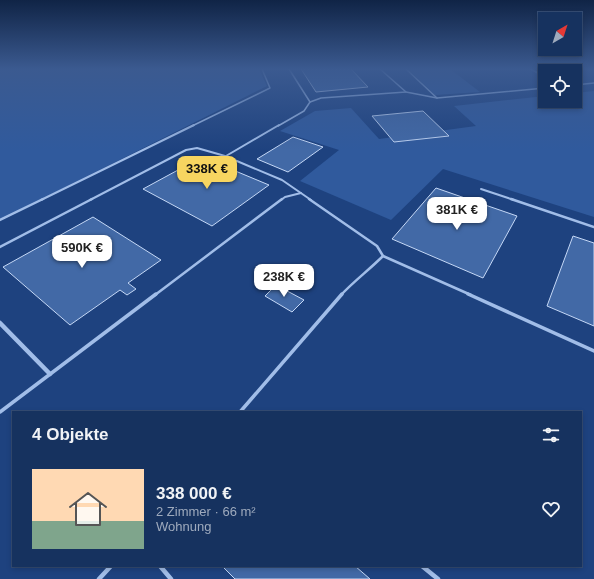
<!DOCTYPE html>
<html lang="de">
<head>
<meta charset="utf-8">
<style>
	:root { --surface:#16325f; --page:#233e68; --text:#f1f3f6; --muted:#9eaabd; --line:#354d74; --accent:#f7d560 }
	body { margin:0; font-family:Arial,sans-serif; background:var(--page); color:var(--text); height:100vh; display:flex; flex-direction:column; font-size:15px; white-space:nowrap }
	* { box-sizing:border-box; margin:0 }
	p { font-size:13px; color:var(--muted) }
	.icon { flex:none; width:22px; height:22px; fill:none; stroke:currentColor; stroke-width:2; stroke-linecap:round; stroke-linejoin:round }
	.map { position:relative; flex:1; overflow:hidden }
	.panel { position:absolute; left:12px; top:411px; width:570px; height:156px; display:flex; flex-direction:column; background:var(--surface); border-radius:0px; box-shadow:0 2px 6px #0003,0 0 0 1px var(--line) }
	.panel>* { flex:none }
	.needle { width:26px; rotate:39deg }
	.buttons { position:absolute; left:538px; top:12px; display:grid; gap:8px }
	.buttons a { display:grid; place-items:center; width:44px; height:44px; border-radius:0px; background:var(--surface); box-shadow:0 2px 6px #0003,0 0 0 1px var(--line); font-size:20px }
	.price { position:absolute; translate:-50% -34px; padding:0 9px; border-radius:8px; background:#fff; color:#222; font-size:13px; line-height:26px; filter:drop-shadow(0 1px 2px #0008) }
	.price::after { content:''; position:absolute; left:50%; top:24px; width:12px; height:9px; margin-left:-6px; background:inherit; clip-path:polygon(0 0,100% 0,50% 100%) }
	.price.current { background:var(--accent); color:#111 }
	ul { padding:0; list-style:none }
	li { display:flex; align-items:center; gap:12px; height:100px; padding:0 20px }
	li span { display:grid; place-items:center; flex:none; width:112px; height:80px; border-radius:0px; color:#555 }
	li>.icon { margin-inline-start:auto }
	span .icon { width:48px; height:48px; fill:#fffc; stroke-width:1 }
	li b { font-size:17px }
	h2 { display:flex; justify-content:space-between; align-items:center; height:48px; padding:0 20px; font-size:17px }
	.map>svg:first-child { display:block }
	.green { fill:#305a9d }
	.building { fill:#4269a6; stroke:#c5d8f6 }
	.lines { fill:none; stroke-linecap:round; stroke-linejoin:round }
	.lane-far4 { stroke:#a1bde8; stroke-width:1.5 }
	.lane-far3 { stroke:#a1bde8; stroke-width:2 }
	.lane-far2 { stroke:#a1bde8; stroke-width:2.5 }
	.lane-far1 { stroke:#a1bde8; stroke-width:3.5 }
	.lane { stroke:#a1bde8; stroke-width:4.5 }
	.street-far1 { stroke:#a1bde8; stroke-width:2 }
	.street { stroke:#a1bde8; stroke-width:4.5 }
</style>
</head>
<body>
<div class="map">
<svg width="594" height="579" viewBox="0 0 594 579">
	<rect width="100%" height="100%" fill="#1e427f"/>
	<g class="green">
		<path d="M0,69H259L267,86L0,220Z"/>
		<path d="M408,69H450L480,92L435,95Z"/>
		<path d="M594,91V217L443,169L391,220L300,181L339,150L280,131L315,111L351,108L379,139L476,126L454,106L545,96V101H575V93Z"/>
	</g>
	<g class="building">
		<path d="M301,69H351L368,87L316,92Z"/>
		<path d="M423,111L449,136L394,142L372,116Z"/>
		<path d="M293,137L323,147L288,172L257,159Z"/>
		<path d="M202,157L221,165L269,185L212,226L143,189Z"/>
		<path d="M436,188L517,216L483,278L392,239Z"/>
		<path d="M93,217L161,260L128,283L136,289L127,295L120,290L70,325L3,267Z"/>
		<path d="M573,236L594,243V326L547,306Z"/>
		<path d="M276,285L304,300L292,312L265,296Z"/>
		<path d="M222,566H355L370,579H235Z"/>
	</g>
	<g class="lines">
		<g class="lane-far4">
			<path d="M289,69L310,102"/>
			<path d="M380,69L406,92L437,98L545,88"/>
			<path d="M406,69L437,98"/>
			<path d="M575,85L594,83"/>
			<path d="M192,126L270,88L262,69"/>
			<path d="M278,126L304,111L310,102L321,98L406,92"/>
		</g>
		<g class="lane-far3">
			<path d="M226,156L279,125"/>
			<path d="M481,189L514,200"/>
			<path d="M41,200L194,125"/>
			<path d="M90,200L186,150L197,148L225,156L282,180L311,200"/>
			<path d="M281,200L285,197L301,193"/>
		</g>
		<g class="lane-far2">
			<path d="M309,199L377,246L383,256L471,295"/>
			<path d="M511,199L594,227"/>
			<path d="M0,220L43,199"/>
			<path d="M0,247L92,199"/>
			<path d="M155,295L282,199"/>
			<path d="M341,295C354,281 369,270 383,256"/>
		</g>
		<g class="lane-far1">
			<path d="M468,294L594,351"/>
			<path d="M0,412L156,294"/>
			<path d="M240,412L342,294"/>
		</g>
		<g class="lane">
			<path d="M160,566L171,579"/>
			<path d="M422,566L438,579"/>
			<path d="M99,579L111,566"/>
		</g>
		<path class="street-far1" d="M531,69L543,76"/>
		<path class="street" d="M0,323L50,374"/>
	</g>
	<linearGradient id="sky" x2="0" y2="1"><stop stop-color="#102446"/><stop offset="0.46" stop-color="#3b5a90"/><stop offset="1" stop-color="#3b5a90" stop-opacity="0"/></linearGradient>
	<rect width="594" height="150" fill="url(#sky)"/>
</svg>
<div class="buttons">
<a><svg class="needle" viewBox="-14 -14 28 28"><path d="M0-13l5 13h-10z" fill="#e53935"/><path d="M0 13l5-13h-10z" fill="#9eaabd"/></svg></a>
<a><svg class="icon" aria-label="locate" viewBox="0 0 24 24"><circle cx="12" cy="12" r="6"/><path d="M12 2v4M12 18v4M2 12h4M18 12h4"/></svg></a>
</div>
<b class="price current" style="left:207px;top:190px">338K €</b>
<b class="price" style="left:457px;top:231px">381K €</b>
<b class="price" style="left:82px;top:269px">590K €</b>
<b class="price" style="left:284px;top:298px">238K €</b>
<section class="panel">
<h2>4 Objekte<svg class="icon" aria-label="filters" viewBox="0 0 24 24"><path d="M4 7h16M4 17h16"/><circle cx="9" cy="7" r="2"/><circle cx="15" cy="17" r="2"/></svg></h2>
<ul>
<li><span style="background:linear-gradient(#ffd9b3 65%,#7fa58c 0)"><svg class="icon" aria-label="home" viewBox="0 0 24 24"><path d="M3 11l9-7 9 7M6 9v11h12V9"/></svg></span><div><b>338 000 €</b><p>2 Zimmer · 66 m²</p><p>Wohnung</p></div><svg class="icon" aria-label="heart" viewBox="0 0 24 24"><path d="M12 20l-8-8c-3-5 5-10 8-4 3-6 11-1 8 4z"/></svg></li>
</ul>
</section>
</div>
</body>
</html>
